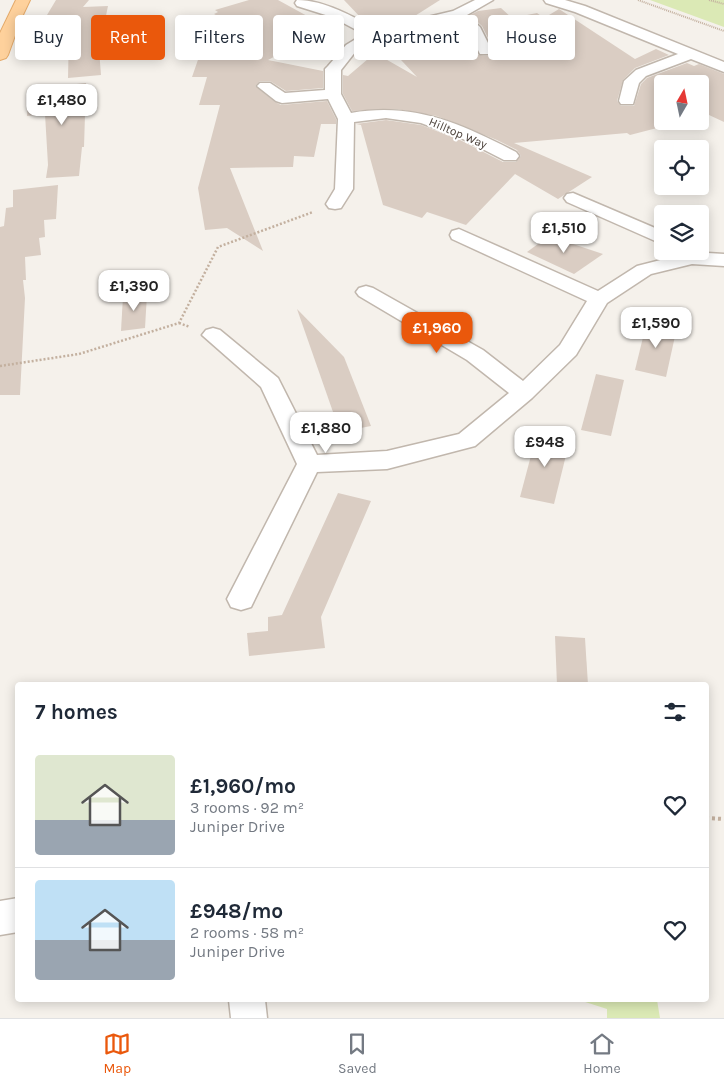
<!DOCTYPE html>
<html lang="en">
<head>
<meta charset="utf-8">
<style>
	:root { --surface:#fff; --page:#f2f2f3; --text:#1f2937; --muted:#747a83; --line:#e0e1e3; --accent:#ea580c }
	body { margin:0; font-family:Karla,sans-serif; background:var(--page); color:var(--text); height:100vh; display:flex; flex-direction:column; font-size:19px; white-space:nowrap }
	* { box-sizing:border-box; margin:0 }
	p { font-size:16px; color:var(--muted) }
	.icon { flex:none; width:28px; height:28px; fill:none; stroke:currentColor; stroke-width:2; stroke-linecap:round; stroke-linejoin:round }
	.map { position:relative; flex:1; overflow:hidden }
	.sheet { position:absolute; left:15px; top:682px; width:694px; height:320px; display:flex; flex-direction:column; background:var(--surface); border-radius:5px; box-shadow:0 2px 12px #0003 }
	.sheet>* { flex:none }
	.top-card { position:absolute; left:15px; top:15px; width:695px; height:45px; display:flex; gap:10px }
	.needle { width:32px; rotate:9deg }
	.fabs { position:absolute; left:654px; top:75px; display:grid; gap:10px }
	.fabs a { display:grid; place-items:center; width:55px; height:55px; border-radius:5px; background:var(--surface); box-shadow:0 2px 12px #0003; font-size:25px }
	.price { position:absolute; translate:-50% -42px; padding:0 11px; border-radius:10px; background:#fff; color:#222; font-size:16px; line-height:32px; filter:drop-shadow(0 1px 2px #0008) }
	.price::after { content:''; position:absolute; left:50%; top:30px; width:15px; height:11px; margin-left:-8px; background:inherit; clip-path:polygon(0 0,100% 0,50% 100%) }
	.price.current { background:var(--accent); color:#fff }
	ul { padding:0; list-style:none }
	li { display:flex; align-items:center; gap:15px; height:125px; padding:0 20px }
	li+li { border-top:1px solid var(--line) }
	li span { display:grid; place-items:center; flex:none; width:140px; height:100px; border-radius:5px; color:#555 }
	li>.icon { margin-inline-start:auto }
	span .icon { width:60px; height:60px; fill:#fffc; stroke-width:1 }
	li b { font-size:21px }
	h2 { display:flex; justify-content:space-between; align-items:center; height:60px; padding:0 20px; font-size:21px }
	.tag { padding:0 18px; border-radius:5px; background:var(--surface); box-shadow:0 2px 12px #0003; font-size:18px; line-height:45px }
	.tag.current { background:var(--accent); color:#fff }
	.menu { display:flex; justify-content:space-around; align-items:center; height:70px; border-top:1px solid var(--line); background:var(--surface); font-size:14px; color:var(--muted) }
	.menu a { display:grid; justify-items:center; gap:2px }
	.menu .current { color:var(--accent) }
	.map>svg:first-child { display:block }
	.green { fill:#dbe9b5 }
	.building { fill:#dacdc3 }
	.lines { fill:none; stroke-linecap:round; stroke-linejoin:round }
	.minor-casing { stroke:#c1b7ad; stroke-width:3 }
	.primary-casing { stroke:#e4aa6a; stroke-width:2 }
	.path-far2 { stroke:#c3b09f; stroke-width:2; stroke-dasharray:1 1; stroke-linecap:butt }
	.path-far1 { stroke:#c3b09f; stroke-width:2.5; stroke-dasharray:2 2; stroke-linecap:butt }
	.path { stroke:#c3b09f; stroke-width:4; stroke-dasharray:3 3; stroke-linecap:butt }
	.minor { fill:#fff; fill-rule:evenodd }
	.primary { fill:#fed19c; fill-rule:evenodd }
	.labels { text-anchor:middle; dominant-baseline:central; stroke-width:4; stroke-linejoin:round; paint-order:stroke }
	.far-street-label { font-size:12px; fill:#4a4039; stroke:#fff }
</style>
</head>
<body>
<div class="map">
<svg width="724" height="1018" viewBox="0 0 724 1018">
	<rect width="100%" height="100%" fill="#f5f1eb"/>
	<g class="green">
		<path d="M650,0H724V27Z"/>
		<path d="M579,1000H657L660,1018H607V1009Z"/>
	</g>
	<g class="building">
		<path d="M56,0H89L83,7L108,6L99,49L101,75L68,78L69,31L38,30Z"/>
		<path d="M249,0H278L329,28L268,60L323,71V88L286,91L270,81H260L255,86L275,102L281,105L327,101L336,119V124H321L314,157L294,156L293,167L230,168L263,251L227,228L205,230L198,188L220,105H199L207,77H192L200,54L235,53L257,57L209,25L225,20L214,14L218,12L215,10Z"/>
		<path d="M344,0H440L410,19L377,27L362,19Z"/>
		<path d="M501,8L512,18L537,13L544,18L559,9L635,59L656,49L669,55L635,68L623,80L617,101L621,106H634L641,84L647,78L687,63L694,66L699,64L724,74V122L709,115L700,117V84H662V121H684L630,135L627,133L514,143L592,177L558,199L515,174L466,225L427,212L422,218L383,205L361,125L356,124L386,120L421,125L460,140L503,162H516L521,156L517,150L497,140L437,116L396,109L352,111L343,94V75L348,76L375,53L417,77L386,44L397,35L454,21L467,33L478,55L490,56L494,50L482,26L470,15L478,11Z"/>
		<path d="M86,83L84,147H82L79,176L46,178L48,165L45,114L27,116L29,89Z"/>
		<path d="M58,185L56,219L44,220L45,237L39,238L41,255L25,257L26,280H23L25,298L20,395H0V227L4,226L6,208L13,207V190Z"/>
		<path d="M549,236L603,254L574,274L527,252Z"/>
		<path d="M147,294L145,328L121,331L123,296Z"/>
		<path d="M297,309L344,357L371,426L340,432Z"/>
		<path d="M647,321L677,327L666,377L635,370Z"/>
		<path d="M596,374L624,380L611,436L581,430Z"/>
		<path d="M537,433L570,439L554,504L520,497Z"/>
		<path d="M338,493L371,501L321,617L325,648L249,656L247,633L268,631V617L282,615Z"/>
		<path d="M555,636L585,638L588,685H557Z"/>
	</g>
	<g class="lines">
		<g class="minor-casing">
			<g id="minor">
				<path d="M297,0C325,0 353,17 377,29L453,11L475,0H493L467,15L480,27L492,51L490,54H480L469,32L455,19L380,37L356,51L341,70V94L351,113C415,102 461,124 516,152L519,156L516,160H504L461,138L421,123L386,118L354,122L353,189L341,208L335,209L329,208L326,204L335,189L338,119L328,99L282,103L276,101L257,86L260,83H270L285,93L325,90V69L328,66L346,45L364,34L332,17L297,6L295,3Z"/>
				<path d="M544,0H565L585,6L724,62V72L691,59L646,76L639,83L633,104H621L619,101L624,81L636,70L678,54L575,12L546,3Z"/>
				<path d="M573,193L662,231V244L567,202L564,198L567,194Z"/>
				<path d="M459,229L598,291L637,266L692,252L724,254V266L692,264L651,274L607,303L576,355L532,398L475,446L387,469L317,472L251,607L241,610L231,607L227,599L297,464L261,387L202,335L206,330L213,328L220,330L278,378L317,455L387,451L459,434L509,393L467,360L359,296L356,292L359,288L366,286L373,288L483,350L523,381L560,345L587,301L452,239L450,235L452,231Z"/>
				<path d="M18,898V932L0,935V901Z"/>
				<path d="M229,1000H265L267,1018H231Z"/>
			</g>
		</g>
		<g class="primary-casing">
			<path id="primary" d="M16,0H30L21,19L8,55L6,58L0,60V33Z"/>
		</g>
		<g class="path-far2">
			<path d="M638,0L724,31"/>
			<path d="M709,0L724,4"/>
		</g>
		<g class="path-far1">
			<path d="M179,323L190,327"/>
			<path d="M0,366L79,354L179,323L218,247L313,212"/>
		</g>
		<path class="path" d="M706,818L724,819"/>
		<use href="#minor" class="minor"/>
		<use href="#primary" class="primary"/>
	</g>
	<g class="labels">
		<g class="far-street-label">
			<text transform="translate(458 133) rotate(23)">Hilltop Way</text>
		</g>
	</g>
</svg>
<div class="fabs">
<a><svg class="needle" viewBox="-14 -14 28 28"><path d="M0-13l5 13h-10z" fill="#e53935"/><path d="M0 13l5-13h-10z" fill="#747a83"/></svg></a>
<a><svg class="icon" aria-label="locate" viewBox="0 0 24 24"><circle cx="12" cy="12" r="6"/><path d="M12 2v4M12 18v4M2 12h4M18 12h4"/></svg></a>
<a><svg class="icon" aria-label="layers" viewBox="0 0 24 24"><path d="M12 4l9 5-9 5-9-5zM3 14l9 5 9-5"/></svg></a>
</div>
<b class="price" style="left:62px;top:126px">£1,480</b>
<b class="price" style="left:564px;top:254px">£1,510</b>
<b class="price" style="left:134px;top:312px">£1,390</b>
<b class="price" style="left:656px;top:349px">£1,590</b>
<b class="price current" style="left:437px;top:354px">£1,960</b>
<b class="price" style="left:326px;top:454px">£1,880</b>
<b class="price" style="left:545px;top:468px">£948</b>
<div class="top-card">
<a class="tag">Buy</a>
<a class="tag current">Rent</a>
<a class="tag">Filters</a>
<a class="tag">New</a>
<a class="tag">Apartment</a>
<a class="tag">House</a>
</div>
<section class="sheet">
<h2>7 homes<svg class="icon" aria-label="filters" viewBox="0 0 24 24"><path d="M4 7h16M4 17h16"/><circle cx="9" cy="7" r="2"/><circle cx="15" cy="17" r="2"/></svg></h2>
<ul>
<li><span style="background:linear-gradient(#dfe7d0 65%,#9aa5b1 0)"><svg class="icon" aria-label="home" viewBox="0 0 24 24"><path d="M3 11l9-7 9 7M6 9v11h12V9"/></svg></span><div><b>£1,960/mo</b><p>3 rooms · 92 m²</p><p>Juniper Drive</p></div><svg class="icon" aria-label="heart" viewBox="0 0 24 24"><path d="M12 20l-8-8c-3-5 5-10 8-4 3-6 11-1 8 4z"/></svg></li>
<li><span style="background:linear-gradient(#bfe0f5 60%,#9aa5b1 0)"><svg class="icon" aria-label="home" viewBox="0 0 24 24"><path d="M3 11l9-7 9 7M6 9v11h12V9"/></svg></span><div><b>£948/mo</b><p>2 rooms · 58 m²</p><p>Juniper Drive</p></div><svg class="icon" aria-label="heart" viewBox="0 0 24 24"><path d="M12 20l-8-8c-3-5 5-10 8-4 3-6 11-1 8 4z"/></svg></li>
</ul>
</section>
</div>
<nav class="menu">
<a class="current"><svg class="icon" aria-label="map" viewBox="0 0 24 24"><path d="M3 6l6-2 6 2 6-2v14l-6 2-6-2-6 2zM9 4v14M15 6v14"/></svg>Map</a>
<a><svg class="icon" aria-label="saved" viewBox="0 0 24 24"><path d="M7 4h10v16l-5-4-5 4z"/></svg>Saved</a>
<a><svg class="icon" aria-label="home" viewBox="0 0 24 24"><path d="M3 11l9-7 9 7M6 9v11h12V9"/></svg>Home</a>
</nav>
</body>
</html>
